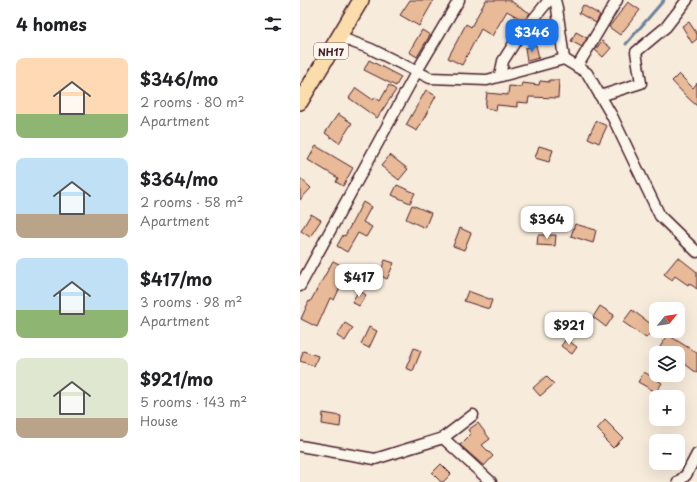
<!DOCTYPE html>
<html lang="en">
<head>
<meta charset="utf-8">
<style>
	:root { --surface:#fff; --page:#f6f6f6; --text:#202124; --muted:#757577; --accent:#1a73e8 }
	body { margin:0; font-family:"Playpen Sans",sans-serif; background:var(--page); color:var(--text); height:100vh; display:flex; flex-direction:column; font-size:15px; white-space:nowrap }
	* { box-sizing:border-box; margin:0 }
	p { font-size:13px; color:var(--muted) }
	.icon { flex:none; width:22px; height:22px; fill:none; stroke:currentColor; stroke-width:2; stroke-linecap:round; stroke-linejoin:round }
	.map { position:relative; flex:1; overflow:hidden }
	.details { display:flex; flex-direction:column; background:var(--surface); width:300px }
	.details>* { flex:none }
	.needle { width:26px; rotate:60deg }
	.fabs { position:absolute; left:349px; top:302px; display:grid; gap:8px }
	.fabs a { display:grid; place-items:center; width:36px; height:36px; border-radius:8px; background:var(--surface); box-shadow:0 4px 16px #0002; font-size:20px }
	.price { position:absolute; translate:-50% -34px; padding:0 9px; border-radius:8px; background:#fff; color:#222; font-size:13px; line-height:26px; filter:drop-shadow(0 1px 2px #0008) }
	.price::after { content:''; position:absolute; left:50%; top:24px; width:12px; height:9px; margin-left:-6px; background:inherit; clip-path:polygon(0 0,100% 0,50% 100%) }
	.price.current { background:var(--accent); color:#fff }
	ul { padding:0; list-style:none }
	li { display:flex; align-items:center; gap:12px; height:100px; padding:0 16px }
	li span { display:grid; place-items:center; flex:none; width:112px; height:80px; border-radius:8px; color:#555 }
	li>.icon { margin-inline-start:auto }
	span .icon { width:48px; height:48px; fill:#fffc; stroke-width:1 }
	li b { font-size:17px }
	h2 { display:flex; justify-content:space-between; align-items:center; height:48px; padding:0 16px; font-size:17px }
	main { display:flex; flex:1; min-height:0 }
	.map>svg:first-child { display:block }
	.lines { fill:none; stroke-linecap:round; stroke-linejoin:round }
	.stream { stroke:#6c839a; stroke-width:3 }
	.building { fill:#e8ba98; stroke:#4a1f2b }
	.minor-casing { stroke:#4a1f2b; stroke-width:13 }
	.highway-casing { stroke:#4a1f2b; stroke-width:18 }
	.minor { stroke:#fbf7ec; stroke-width:10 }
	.highway { stroke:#fbddab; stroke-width:15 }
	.labels { text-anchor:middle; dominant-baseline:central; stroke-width:3; stroke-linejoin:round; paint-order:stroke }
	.shield { fill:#fbf7ec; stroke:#7f6065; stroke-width:1 }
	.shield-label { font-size:10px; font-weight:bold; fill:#4a1f2b }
</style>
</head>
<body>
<main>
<section class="details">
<h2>4 homes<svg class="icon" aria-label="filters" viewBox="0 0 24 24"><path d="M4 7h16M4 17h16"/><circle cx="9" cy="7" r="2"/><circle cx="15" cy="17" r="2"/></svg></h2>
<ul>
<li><span style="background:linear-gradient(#ffd9b3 70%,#8fb573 0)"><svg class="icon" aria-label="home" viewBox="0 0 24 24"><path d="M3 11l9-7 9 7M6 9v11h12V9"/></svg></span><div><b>$346/mo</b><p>2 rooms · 80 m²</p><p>Apartment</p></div></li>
<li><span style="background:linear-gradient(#bfe0f5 70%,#b9a48a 0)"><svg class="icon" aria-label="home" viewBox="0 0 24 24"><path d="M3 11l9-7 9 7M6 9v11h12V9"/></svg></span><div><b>$364/mo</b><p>2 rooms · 58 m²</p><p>Apartment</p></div></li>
<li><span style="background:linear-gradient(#bfe0f5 65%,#8fb573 0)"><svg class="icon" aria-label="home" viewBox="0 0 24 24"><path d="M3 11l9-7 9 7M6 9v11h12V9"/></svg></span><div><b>$417/mo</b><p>3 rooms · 98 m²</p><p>Apartment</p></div></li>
<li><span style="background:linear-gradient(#dfe7d0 75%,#b9a48a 0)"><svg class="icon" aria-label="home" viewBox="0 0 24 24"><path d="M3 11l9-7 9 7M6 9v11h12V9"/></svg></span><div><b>$921/mo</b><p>5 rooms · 143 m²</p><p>House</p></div></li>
</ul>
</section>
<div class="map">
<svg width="397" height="482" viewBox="0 0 397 482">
	<rect width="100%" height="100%" fill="#f7ebdb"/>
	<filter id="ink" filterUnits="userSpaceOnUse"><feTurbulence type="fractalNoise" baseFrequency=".025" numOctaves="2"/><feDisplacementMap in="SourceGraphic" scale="8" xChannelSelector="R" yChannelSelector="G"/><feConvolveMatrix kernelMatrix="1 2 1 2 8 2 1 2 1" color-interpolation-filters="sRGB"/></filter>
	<g filter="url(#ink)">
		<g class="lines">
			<path class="stream" d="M326,44L364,0"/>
		</g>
		<g class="building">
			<path d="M110,0H134L119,26L100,15Z"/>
			<path d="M186,0H209L230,13L224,21L207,11L192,36L181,29L162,65L148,58L166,24L171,27Z"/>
			<path d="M328,2L340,10L320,35L309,27Z"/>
			<path d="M283,5L300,15L296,23L279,13Z"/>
			<path d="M389,22L397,34V39L392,43L382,26Z"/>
			<path d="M122,30L130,35L117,57L109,52Z"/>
			<path d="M276,32L287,38L282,47L271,41Z"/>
			<path d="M302,41L311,48L303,57L295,50Z"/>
			<path d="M236,45L239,58L227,61L225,48Z"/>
			<path d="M69,60L101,77L96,86L64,70Z"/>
			<path d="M379,74L393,88L397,83V106L386,96L372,81Z"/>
			<path d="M249,80H259L258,98L229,97L228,103L217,102V107L197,105L196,110L185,108L187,93L208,95L209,86L221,87L222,83L239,85L240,81L249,82Z"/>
			<path d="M89,85L96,90L77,118L49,98L56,88L73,100L75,97L80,101Z"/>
			<path d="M126,90L136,96L117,131L106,125Z"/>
			<path d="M38,114L52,123L39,143L25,133Z"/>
			<path d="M296,121L307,126L299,143L288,138Z"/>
			<path d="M16,146L53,168L43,186L36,182L38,178L8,160Z"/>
			<path d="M239,146L253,150L249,162L235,158Z"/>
			<path d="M90,155L108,169L99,180L81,166Z"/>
			<path d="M0,178L11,188L0,200Z"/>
			<path d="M97,185L115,193L110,203L92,195Z"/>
			<path d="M63,202L71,207L63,222L72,227L66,237L58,233L47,252L37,246L43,235L45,236Z"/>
			<path d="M112,205L131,213L125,228L106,219Z"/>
			<path d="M11,214L21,220L10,237L1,231Z"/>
			<path d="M275,224L296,230L293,243L271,236Z"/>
			<path d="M160,228L171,233L164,250L153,246Z"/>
			<path d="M238,235H256L255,246L237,245Z"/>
			<path d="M378,257L397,272V289L389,283L388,285L375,276L372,280L364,274Z"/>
			<path d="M85,260L94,263L87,279L79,275Z"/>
			<path d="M33,261L49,269L34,300L30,298L17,327L1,319L9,301L10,302Z"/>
			<path d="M59,290L66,295L59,306L52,302Z"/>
			<path d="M168,291L192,300L189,309L164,301Z"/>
			<path d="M300,306L314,315L306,327L293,317Z"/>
			<path d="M332,310L355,327L346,338L323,322Z"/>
			<path d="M45,323L53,328L45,341L37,336Z"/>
			<path d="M69,327L77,331L69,348L61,344Z"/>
			<path d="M368,335L397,353V373L378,359V353H368L360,347Z"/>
			<path d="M266,339L277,347L272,354L261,346Z"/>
			<path d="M114,348L121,351L113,371L106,368Z"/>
			<path d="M3,351L18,356L14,366L0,361Z"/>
			<path d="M344,372L362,383L356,392L338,382Z"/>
			<path d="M246,376L254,384L240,396L233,388Z"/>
			<path d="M23,413L41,416L40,427L22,424Z"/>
			<path d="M305,420L323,438L313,448L304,439L305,437L297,429Z"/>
			<path d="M178,423L190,439L182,445L193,456L184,466L160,445L171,434L168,430Z"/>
			<path d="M141,464L151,474L143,482H141L132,473Z"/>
		</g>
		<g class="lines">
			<g class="minor-casing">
				<g id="minor">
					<path d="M255,0L257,8L264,59"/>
					<path d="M39,37L71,49L130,78L187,80L264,59L287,73L312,116L360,216L397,252"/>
					<path d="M277,67L317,0"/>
					<path d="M200,76L203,61L215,42L249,0"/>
					<path d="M300,96L341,83L336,52L366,27L387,0"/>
					<path d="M0,286L117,71L159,0"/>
					<path d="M143,438L191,482"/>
					<path d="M0,446L75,459L143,438L173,415"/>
					<path d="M378,482L386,475L397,454"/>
				</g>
			</g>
			<g class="highway-casing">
				<path id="highway" d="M0,102L61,0"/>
			</g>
			<use href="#minor" class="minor"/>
			<use href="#highway" class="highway"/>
		</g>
	</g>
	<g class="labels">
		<rect class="shield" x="14" y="43" width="34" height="16" rx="3"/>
		<g class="shield-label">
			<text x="31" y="51">NH17</text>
		</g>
	</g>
</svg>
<div class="fabs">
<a><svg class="needle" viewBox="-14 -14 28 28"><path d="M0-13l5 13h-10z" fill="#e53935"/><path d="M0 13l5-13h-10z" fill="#757577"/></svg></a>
<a><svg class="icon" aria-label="layers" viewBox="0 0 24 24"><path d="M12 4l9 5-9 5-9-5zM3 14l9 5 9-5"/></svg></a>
<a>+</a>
<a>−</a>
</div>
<b class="price current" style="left:232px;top:53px">$346</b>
<b class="price" style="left:247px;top:240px">$364</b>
<b class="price" style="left:59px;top:298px">$417</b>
<b class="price" style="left:269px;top:346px">$921</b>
</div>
</main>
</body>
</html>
